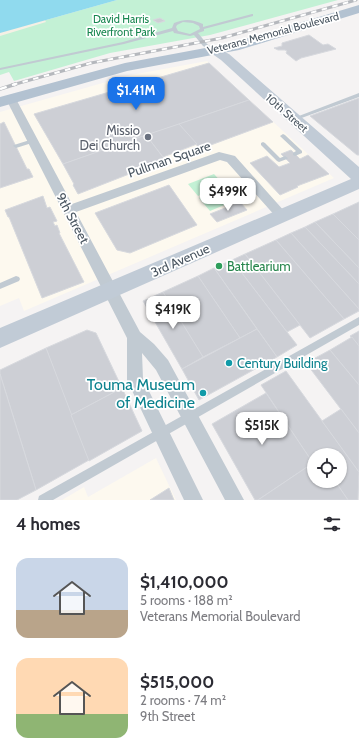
<!DOCTYPE html>
<html lang="en">
<head>
<meta charset="utf-8">
<style>
	:root { --surface:#fff; --page:#f2f2f3; --text:#2b2b33; --muted:#7c7c81; --accent:#1a73e8 }
	body { margin:0; font-family:Cabin,sans-serif; background:var(--page); color:var(--text); height:100vh; display:flex; flex-direction:column; font-size:15px; white-space:nowrap }
	* { box-sizing:border-box; margin:0 }
	p { font-size:13px; color:var(--muted) }
	.icon { flex:none; width:22px; height:22px; fill:none; stroke:currentColor; stroke-width:2; stroke-linecap:round; stroke-linejoin:round }
	.map { position:relative; height:500px; overflow:hidden }
	.side { display:flex; flex-direction:column; background:var(--surface); flex:1 }
	.side>* { flex:none }
	.fabs { position:absolute; left:307px; top:448px; display:grid; gap:8px }
	.fabs a { display:grid; place-items:center; width:40px; height:40px; border-radius:50%; background:var(--surface); box-shadow:0 1px 3px #0004; font-size:20px }
	.price { position:absolute; translate:-50% -34px; padding:0 9px; border-radius:8px; background:#fff; color:#222; font-size:13px; line-height:26px; filter:drop-shadow(0 1px 2px #0008) }
	.price::after { content:''; position:absolute; left:50%; top:24px; width:12px; height:9px; margin-left:-6px; background:inherit; clip-path:polygon(0 0,100% 0,50% 100%) }
	.price.on { background:var(--accent); color:#fff }
	ul { padding:0; list-style:none }
	li { display:flex; align-items:center; gap:12px; height:100px; padding:0 16px }
	li span { display:grid; place-items:center; flex:none; width:112px; height:80px; border-radius:12px; color:#555 }
	li>.icon { margin-inline-start:auto }
	span .icon { width:48px; height:48px; fill:#fffc; stroke-width:1 }
	li b { font-size:17px }
	h2 { display:flex; justify-content:space-between; align-items:center; height:48px; padding:0 16px; font-size:17px }
	.map>svg:first-child { display:block }
	.commercial { fill:#fdf9ef }
	.green { fill:#c3f1d5 }
	.sand { fill:#f5f0e5 }
	.water { fill:#90daee }
	.building { fill:#cdcfd5; stroke:#d7d9de }
	.lines { fill:none; stroke-linecap:round; stroke-linejoin:round }
	.lane { fill:#c1cad2; fill-rule:evenodd }
	.street { fill:#c1cad2; fill-rule:evenodd }
	.secondary { fill:#c1cbd6; fill-rule:evenodd }
	.primary { fill:#b3c2d1; fill-rule:evenodd }
	.rail-far1-casing { stroke:#b5b8bd; stroke-width:3 }
	.rail-casing { stroke:#b5b8bd; stroke-width:3.5 }
	.rail-far1 { stroke:#fff; stroke-width:2; stroke-dasharray:5.5; stroke-linecap:butt }
	.rail { stroke:#fff; stroke-width:2.5; stroke-dasharray:7; stroke-linecap:butt }
	.worship-dot { fill:#6b7280; stroke:#fff; stroke-width:1.5 }
	.leisure-dot { fill:#2e9e5b; stroke:#fff; stroke-width:1.5 }
	.culture-dot { fill:#0f9aa8; stroke:#fff; stroke-width:1.5 }
	.labels { text-anchor:middle; dominant-baseline:central; stroke-width:3.5; stroke-linejoin:round; paint-order:stroke }
	.far-park-label { font-size:11px; fill:#17864f; stroke:#fff }
	.far-street-label { font-size:11px; fill:#4a5661; stroke:#fff }
	.worship-label { font-size:13px; fill:#5b616d; stroke:#fff; text-anchor:end }
	.street-label { font-size:13px; fill:#4a5661; stroke:#fff }
	.leisure-label { font-size:13px; fill:#27864d; stroke:#fff; text-anchor:start }
	.culture-label { font-size:13px; fill:#0d838f; stroke:#fff; text-anchor:start }
	.near-culture-label { font-size:16px; fill:#0d838f; stroke:#fff; text-anchor:end }
</style>
</head>
<body>
<div class="map">
<svg width="359" height="500" viewBox="0 0 359 500">
	<rect width="100%" height="100%" fill="#f5f3f3"/>
	<g class="commercial">
		<path d="M207,61L334,178L24,311L19,298L0,306V112L131,75Z"/>
		<path d="M156,458L176,500H62L84,487L88,497Z"/>
	</g>
	<g class="green">
		<path d="M117,0H338L210,35L110,53L14,81L9,72L0,75V33Z"/>
		<path d="M214,174L224,185L216,189L214,186L204,190L206,193L198,196L188,184Z"/>
		<path d="M226,187L236,200L210,211L199,198L207,195L210,198L220,193L218,190Z"/>
	</g>
	<path class="sand" d="M43,17L46,22L0,36V28Z"/>
	<path class="water" d="M0,0H117L0,33Z"/>
	<g class="building">
		<path d="M160,18L165,21L158,23L153,20Z"/>
		<path d="M309,35L323,45L328,44L336,49L301,58L296,61L286,53L287,51L285,50H278L274,48L282,46V43Z"/>
		<path d="M209,63L249,100L63,164L34,114Z"/>
		<path d="M359,98V155H357L310,116Z"/>
		<path d="M249,100L273,122L200,149L179,124Z"/>
		<path d="M4,122L27,169H29L33,177L0,188V124Z"/>
		<path d="M179,124L197,144L163,157L146,135Z"/>
		<path d="M146,135L165,160L78,194L73,185L74,184L63,164Z"/>
		<path d="M291,150L300,159L308,155L329,174L297,186L298,187L280,195L250,163L267,156L279,167L290,163L281,154Z"/>
		<path d="M169,185L197,225L130,253L117,250L95,213Z"/>
		<path d="M43,196L47,208L50,207L57,221L53,222L55,226L57,225L60,233H59L84,282L42,298L9,217H8L5,210Z"/>
		<path d="M240,202L247,210L217,222L210,214Z"/>
		<path d="M359,202V240L333,214Z"/>
		<path d="M333,214L359,240V268L315,222Z"/>
		<path d="M315,222L359,268V284L305,227Z"/>
		<path d="M305,227L359,284V309L291,233Z"/>
		<path d="M291,233L359,309V311L344,319L276,240Z"/>
		<path d="M276,240L344,319L310,338L245,254Z"/>
		<path d="M245,254L300,325L287,332L232,260Z"/>
		<path d="M232,260L287,332L297,345L277,357L214,268Z"/>
		<path d="M214,268L257,329L240,338L198,276Z"/>
		<path d="M198,276L240,338L203,357L163,292Z"/>
		<path d="M163,292L203,357L182,369L143,301Z"/>
		<path d="M257,329L277,357L199,400L182,369Z"/>
		<path d="M87,330L96,333L122,388L71,415L46,348Z"/>
		<path d="M359,331V346L350,336Z"/>
		<path d="M352,337L359,346V385L330,350Z"/>
		<path d="M46,348L89,460L36,490L0,374V370Z"/>
		<path d="M330,350L359,385V433L306,363Z"/>
		<path d="M286,371L359,472L358,500H348L335,481H340V455H314L313,463L261,385Z"/>
		<path d="M0,374L36,490L17,500H0Z"/>
		<path d="M122,388L142,431L89,461L71,415Z"/>
		<path d="M266,393L313,463L258,500H255L212,424Z"/>
		<path d="M341,409L359,433V472L322,421Z"/>
		<path d="M313,463H314V481H335L348,500H258Z"/>
		<path d="M169,488L174,500H150Z"/>
	</g>
	<g class="lines">
		<g class="lane">
			<path d="M252,14H253V16L204,29V31L198,33L207,44L216,50V52H214L203,46L194,35L190,36L174,33L173,31L124,44L0,70V68L123,42L172,28L174,23C185,19 191,19 203,24V27ZM183,22L193,23L199,26L200,29L190,34L178,31L176,27L177,25Z"/>
			<path d="M359,93V97L296,120L294,121L291,119Z"/>
			<path d="M283,134L285,135L302,151V153L295,156L293,155V153L296,151L281,137L280,136Z"/>
			<path d="M33,139L36,141L35,142L16,148L13,146L14,145Z"/>
			<path d="M263,142L265,143L280,158L285,156L288,158L287,159L279,162L277,161L261,145V143Z"/>
			<path d="M16,276L19,277L20,279L19,281L0,289V283Z"/>
			<path d="M359,317V325L53,500H38L39,496Z"/>
		</g>
		<path class="street" d="M11,96L16,99L72,204L219,152L235,156L285,212L287,215L285,218L281,220L277,218L227,162L220,160L76,212L140,332L154,344L168,360L244,500H225L156,370L142,353L143,379L203,500H184L127,380V338L6,99Z"/>
		<path class="secondary" d="M214,47L229,54L359,167V189L0,348V328L351,179L221,60L208,51L210,48Z"/>
		<path class="primary" d="M359,5V13L239,50L127,71L0,107V97L125,63L232,43Z"/>
		<g class="rail-far1-casing">
			<path id="rail-far1" d="M12,85L91,63L222,38L356,0"/>
		</g>
		<g class="rail-casing">
			<path id="rail" d="M0,89L16,84"/>
		</g>
		<use href="#rail-far1" class="rail-far1"/>
		<use href="#rail" class="rail"/>
	</g>
	<circle class="worship-dot" cx="148" cy="137" r="4"/>
	<circle class="leisure-dot" cx="219" cy="266" r="4"/>
	<g class="culture-dot">
		<circle cx="229" cy="363" r="4"/>
		<circle cx="203" cy="393" r="4"/>
	</g>
	<g class="labels">
		<g class="far-park-label">
			<text x="121" y="19">David Harris<tspan x="121" dy="13">Riverfront Park</tspan></text>
		</g>
		<g class="far-street-label">
			<text transform="translate(273 33) rotate(-15)">Veterans Memorial Boulevard</text>
			<text transform="translate(287 113) rotate(41)">10th Street</text>
		</g>
		<g class="worship-label">
			<text x="140" y="130">Missio<tspan x="140" dy="15">Dei Church</tspan></text>
		</g>
		<g class="street-label">
			<text transform="translate(169 159) rotate(-19)">Pullman Square</text>
			<text transform="translate(73 218) rotate(62)">9th Street</text>
			<text transform="translate(180 260) rotate(-24)">3rd Avenue</text>
		</g>
		<g class="leisure-label">
			<text x="227" y="266">Battlearium</text>
		</g>
		<g class="culture-label">
			<text x="237" y="363">Century Building</text>
		</g>
		<g class="near-culture-label">
			<text x="195" y="384">Touma Museum<tspan x="195" dy="18">of Medicine</tspan></text>
		</g>
	</g>
</svg>
<div class="fabs">
<a><svg class="icon" aria-label="locate" viewBox="0 0 24 24"><circle cx="12" cy="12" r="6"/><path d="M12 2v4M12 18v4M2 12h4M18 12h4"/></svg></a>
</div>
<b class="price on" style="left:136px;top:111px">$1.41M</b>
<b class="price" style="left:228px;top:212px">$499K</b>
<b class="price" style="left:173px;top:330px">$419K</b>
<b class="price" style="left:262px;top:446px">$515K</b>
</div>
<section class="side">
<h2>4 homes<svg class="icon" aria-label="filters" viewBox="0 0 24 24"><path d="M4 7h16M4 17h16"/><circle cx="9" cy="7" r="2"/><circle cx="15" cy="17" r="2"/></svg></h2>
<ul>
<li><span style="background:linear-gradient(#c9d6e8 65%,#b9a48a 0)"><svg class="icon" aria-label="home" viewBox="0 0 24 24"><path d="M3 11l9-7 9 7M6 9v11h12V9"/></svg></span><div><b>$1,410,000</b><p>5 rooms · 188 m²</p><p>Veterans Memorial Boulevard</p></div></li>
<li><span style="background:linear-gradient(#ffd9b3 70%,#8fb573 0)"><svg class="icon" aria-label="home" viewBox="0 0 24 24"><path d="M3 11l9-7 9 7M6 9v11h12V9"/></svg></span><div><b>$515,000</b><p>2 rooms · 74 m²</p><p>9th Street</p></div></li>
</ul>
</section>
</body>
</html>
